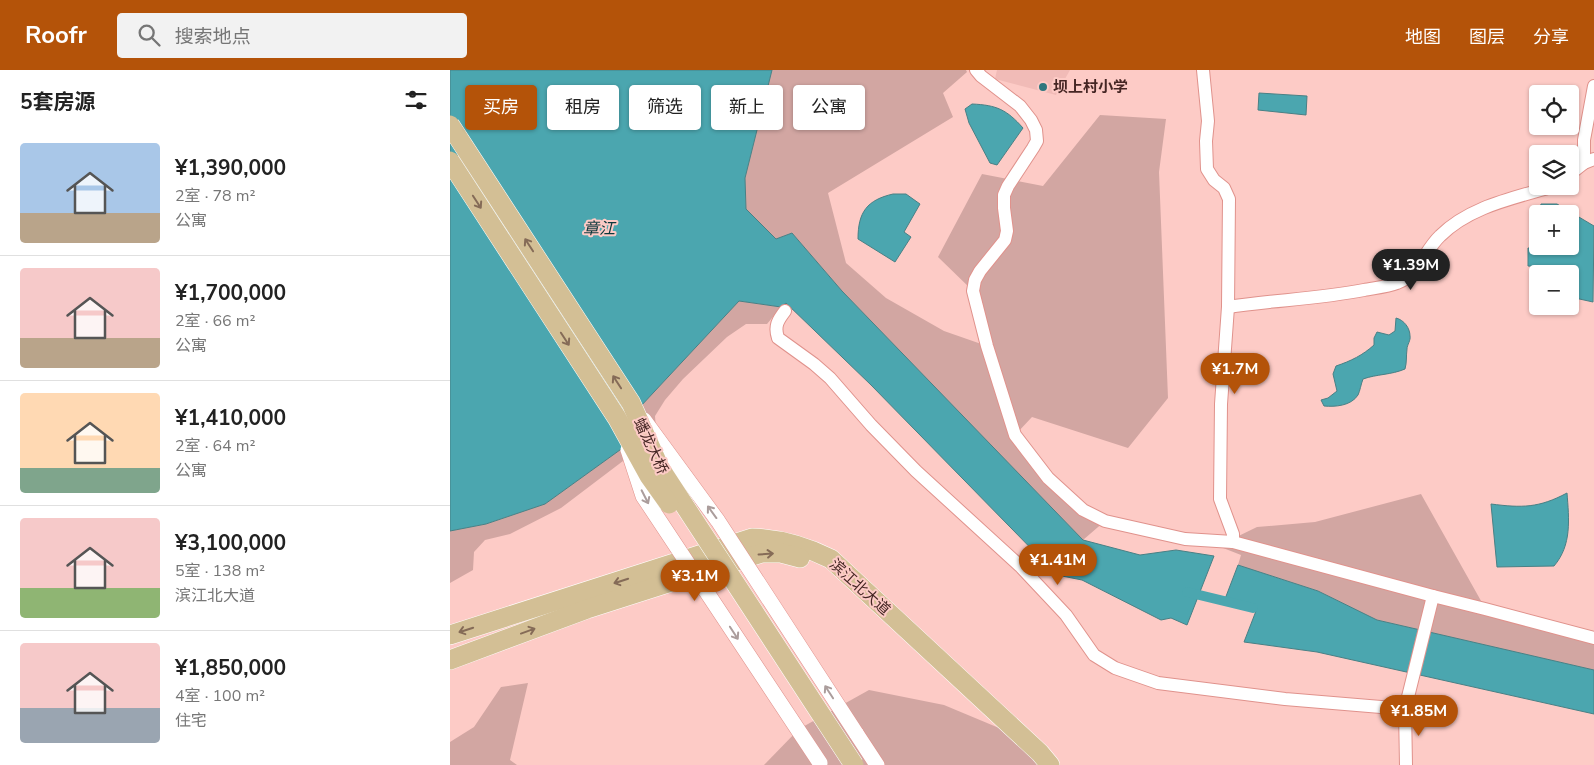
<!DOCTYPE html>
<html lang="zh">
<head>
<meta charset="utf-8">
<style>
	:root { --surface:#fff; --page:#f2f2f2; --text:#222; --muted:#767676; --line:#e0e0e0; --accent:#b45309 }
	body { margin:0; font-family:"Nunito Sans","Noto Sans SC",sans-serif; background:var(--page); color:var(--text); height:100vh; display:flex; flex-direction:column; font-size:19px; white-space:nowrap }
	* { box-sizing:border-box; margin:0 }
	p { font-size:16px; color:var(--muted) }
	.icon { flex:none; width:28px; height:28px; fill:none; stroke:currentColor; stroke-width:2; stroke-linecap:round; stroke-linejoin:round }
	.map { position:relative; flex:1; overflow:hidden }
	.side { display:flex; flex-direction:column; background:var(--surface); width:450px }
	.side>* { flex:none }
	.guide { position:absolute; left:15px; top:15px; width:475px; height:45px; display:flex; gap:10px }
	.fabs { position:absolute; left:1079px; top:15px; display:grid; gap:10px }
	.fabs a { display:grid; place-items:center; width:50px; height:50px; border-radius:5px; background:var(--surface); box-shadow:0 1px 4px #0004; font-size:25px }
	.price { position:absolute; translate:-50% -42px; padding:0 11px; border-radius:18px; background:var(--accent); color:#fff; font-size:16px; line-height:32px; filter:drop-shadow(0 1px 2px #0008) }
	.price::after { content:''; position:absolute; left:50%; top:30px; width:15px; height:11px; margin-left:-8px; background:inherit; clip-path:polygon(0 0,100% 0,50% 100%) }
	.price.active { background:#222; color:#fff }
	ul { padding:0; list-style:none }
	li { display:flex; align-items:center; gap:15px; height:125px; padding:0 20px }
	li+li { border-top:1px solid var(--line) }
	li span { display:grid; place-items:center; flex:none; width:140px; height:100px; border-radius:5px; color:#555 }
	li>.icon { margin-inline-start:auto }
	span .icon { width:60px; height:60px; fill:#fffc; stroke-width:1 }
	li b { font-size:21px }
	h2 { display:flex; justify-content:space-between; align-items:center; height:60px; padding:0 20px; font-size:21px }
	.tag { padding:0 18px; border-radius:5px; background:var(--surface); box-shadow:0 1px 4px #0004; font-size:18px; line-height:45px }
	.tag.active { background:var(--accent); color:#fff }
	header { display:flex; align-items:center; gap:30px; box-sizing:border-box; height:70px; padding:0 25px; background:var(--accent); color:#fff }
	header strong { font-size:24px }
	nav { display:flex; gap:28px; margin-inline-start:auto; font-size:18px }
	.search { width:350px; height:45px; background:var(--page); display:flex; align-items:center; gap:12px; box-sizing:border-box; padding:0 18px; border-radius:5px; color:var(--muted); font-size:19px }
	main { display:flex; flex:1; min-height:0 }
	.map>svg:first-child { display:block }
	.built { fill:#f1bbb7 }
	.green { fill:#d2a6a2 }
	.water { fill:#4ba6af; stroke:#498085 }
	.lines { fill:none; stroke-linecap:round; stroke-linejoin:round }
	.canal { stroke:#4ba6af; stroke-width:10 }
	.minor-casing { stroke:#e0928c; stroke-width:14 }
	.tertiary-casing { stroke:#e0928c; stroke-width:16 }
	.primary-casing { stroke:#fff; stroke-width:20 }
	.minor { stroke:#fff; stroke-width:12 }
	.tertiary { stroke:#fff; stroke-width:15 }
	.primary { stroke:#d3bf95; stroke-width:19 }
	.tertiary-bridge-casing { stroke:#e0928c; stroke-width:16; stroke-linecap:butt }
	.primary-bridge-casing { stroke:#fff; stroke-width:20; stroke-linecap:butt }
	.tertiary-bridge { stroke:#fff; stroke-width:15 }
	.primary-bridge { stroke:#d3bf95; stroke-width:19 }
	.oneway { stroke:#856b57 }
	.oneway2 { stroke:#ab9d9c }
	.poi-dot { fill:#2e777e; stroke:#fdcbc6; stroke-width:2 }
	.labels { text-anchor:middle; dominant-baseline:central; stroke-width:4; stroke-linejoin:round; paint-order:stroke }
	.poi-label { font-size:15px; font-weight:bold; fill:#452624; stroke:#fdcbc6; text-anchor:start }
	.street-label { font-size:15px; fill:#452624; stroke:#fdcbc6 }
	.water-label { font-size:16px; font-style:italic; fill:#0b383c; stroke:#fdcbc6 }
</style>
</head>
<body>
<header>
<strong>Roofr</strong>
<div class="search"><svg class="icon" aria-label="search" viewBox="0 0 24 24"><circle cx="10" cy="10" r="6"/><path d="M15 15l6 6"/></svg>搜索地点</div>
<nav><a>地图</a><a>图层</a><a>分享</a></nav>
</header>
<main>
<section class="side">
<h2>5套房源<svg class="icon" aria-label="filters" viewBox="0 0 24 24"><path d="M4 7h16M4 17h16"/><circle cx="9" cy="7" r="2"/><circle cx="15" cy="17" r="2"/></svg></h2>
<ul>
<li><span style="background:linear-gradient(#a9c7e8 70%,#b9a48a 0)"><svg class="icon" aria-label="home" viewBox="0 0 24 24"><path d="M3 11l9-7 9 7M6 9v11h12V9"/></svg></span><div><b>¥1,390,000</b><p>2室 · 78 m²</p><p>公寓</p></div></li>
<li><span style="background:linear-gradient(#f6c9c9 70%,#b9a48a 0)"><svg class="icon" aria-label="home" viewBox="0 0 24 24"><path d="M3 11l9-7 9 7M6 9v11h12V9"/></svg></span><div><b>¥1,700,000</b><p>2室 · 66 m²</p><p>公寓</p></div></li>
<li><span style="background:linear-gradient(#ffd9b3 75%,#7fa58c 0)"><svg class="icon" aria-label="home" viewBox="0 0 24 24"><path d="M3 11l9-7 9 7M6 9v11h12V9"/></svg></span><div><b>¥1,410,000</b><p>2室 · 64 m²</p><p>公寓</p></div></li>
<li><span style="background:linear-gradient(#f6c9c9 70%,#8fb573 0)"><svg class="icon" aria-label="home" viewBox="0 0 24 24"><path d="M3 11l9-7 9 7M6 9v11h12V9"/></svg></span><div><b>¥3,100,000</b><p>5室 · 138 m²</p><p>滨江北大道</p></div></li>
<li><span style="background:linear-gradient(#f6c9c9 65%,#9aa5b1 0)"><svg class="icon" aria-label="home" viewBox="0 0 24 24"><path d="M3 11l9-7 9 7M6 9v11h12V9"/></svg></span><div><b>¥1,850,000</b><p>4室 · 100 m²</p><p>住宅</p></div></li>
</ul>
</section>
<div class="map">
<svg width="1144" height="695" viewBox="0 0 1144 695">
	<rect width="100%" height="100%" fill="#fdcbc6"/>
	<path class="built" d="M547,0H620L606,25L545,9Z"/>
	<g class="green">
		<path d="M322,0H516L517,2L493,23L503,47L378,123L396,193L436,228L494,261L537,276L523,221L488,187L532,104L593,116L650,45L716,49L709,102L718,328L678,378L582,347L565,365L598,408L655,451L633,470L392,221L342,163L326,169L296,139L295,108Z"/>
		<path d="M289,231L331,237L317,254H296L277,267L233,309L215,330L205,346L206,359L192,383L173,391L111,438L60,464L35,470L24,482L23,500L0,513V461L36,454L95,434L181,372L190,337Z"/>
		<path d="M971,424L1035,538L1144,568V600L927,550L868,521L788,495L791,485L768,476L807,457L865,452Z"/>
		<path d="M78,613L60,690L67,695H0V672L24,657L51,617Z"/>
		<path d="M419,620L494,635L561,663L599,695H314L349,659Z"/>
	</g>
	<g class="water">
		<path d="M0,0H322L295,108L296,139L326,169L342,163L392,221L633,470L690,485L726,480L764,486L737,555L721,548L711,550L632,510L607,505L421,315L336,233L331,237L289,231L190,337L181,372L95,434L36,454L0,461Z"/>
		<path d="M809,23L857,26L856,45L808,40Z"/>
		<path d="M522,34C547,35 557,40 573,58L547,95L540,93L519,53L515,39Z"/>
		<path d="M443,124H456L470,134L454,162L461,167L445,192L408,169C408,142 417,130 443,124Z"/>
		<path d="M1091,134H1107L1144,156L1143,232L1125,228L1122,212V199L1078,196V178L1111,179L1114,176H1120V144H1089Z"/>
		<path d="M946,248C954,250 960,258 960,266C961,270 957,275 957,279C956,286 957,292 955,299C941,305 927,304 913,309C911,314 910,321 908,325C901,336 885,337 874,336L871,330L878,328L887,321L883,304L886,296C901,291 913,285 924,275V268L927,262L939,265L945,261Z"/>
		<path d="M1117,423C1119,449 1122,475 1104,496L1047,497L1041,434C1072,438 1089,438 1117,423Z"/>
		<path d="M788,495L868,521L927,550L1144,600V644L867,582L794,572L806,541L775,529Z"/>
	</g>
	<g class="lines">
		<path class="canal" d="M737,522L803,538"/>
		<g class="minor-casing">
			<g id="minor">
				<path d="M526,0L531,6L570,36L581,50L586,60L587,71L583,78L558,116L554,125V138L557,161L555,170L530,201L525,210L523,221L537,276L565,365L598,408L633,440L655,451L735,469L783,472"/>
				<path d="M753,0L758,51L756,71L757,99L764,110L774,118L779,129L778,237L771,334L770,429L783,464V472L983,526L1035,539L1144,568"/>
				<path d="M1134,93V70L1144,16"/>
				<path d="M1120,104L1134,93L1144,89"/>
				<path d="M778,237C823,230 868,229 914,220C924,218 937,217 947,213C969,205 974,181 990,166C1020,136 1065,128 1104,116"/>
				<path d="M335,241C328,250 324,256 328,268L364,294L380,308L421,355L466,401L570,496L616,545L644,585L665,598L708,613L835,629L955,639"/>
				<path d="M956,695L955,639L983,526"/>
			</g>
		</g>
		<g class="tertiary-casing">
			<path id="tertiary" d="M406,663L427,695"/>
		</g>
		<g class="primary-casing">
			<g id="primary">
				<path d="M0,565L302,468C331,469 355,476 381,489L590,683L600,695"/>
				<path d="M0,590L137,539L312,483H331L350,488"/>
			</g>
		</g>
		<use href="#minor" class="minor"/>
		<use href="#tertiary" class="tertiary"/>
		<use href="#primary" class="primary"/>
		<g class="tertiary-bridge-casing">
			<g id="tertiary-bridge">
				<path d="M194,350L268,451L406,663"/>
				<path d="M178,380L193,426L370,693"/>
			</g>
		</g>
		<g class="primary-bridge-casing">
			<g id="primary-bridge">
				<path d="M0,55L181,333L210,398L404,695"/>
				<path d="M0,91L167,348L199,406L219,434"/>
			</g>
		</g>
		<use href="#tertiary-bridge" class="tertiary-bridge"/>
		<use href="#primary-bridge" class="primary-bridge"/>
	</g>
	<defs><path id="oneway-shaft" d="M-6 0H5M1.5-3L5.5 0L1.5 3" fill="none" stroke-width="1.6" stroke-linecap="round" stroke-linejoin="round" transform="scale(1.25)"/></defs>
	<g class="oneway">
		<use href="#oneway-shaft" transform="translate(27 132) rotate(57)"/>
		<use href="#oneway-shaft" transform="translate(79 175) rotate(-123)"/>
		<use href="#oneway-shaft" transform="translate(115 269) rotate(57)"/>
		<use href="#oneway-shaft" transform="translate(167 312) rotate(-123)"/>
		<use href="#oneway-shaft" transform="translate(316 484) rotate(-4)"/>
		<use href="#oneway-shaft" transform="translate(171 511) rotate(162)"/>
		<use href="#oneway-shaft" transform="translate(16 560) rotate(162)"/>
		<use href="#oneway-shaft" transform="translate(78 561) rotate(-20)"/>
	</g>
	<g class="oneway2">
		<use href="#oneway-shaft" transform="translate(195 427) rotate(63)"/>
		<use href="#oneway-shaft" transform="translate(262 442) rotate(-126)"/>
		<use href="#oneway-shaft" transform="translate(284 563) rotate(57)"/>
		<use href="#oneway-shaft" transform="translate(379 622) rotate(-123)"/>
	</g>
	<circle class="poi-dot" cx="593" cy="17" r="5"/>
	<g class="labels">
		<g class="poi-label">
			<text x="603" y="17">坝上村小学</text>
		</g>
		<g class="street-label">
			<text transform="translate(201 376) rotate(65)">蟠龙大桥</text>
			<text transform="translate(410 517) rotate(42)">滨江北大道</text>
		</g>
		<g class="water-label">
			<text x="149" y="159">章江</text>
		</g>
	</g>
</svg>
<div class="fabs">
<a><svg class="icon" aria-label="locate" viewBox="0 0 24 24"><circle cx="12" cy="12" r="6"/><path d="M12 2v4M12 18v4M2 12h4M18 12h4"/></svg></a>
<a><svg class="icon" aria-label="layers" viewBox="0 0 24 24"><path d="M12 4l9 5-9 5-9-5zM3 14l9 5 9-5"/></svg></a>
<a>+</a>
<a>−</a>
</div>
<b class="price active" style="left:961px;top:221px">¥1.39M</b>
<b class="price" style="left:785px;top:325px">¥1.7M</b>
<b class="price" style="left:608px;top:516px">¥1.41M</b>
<b class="price" style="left:245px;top:532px">¥3.1M</b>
<b class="price" style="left:969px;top:667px">¥1.85M</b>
<div class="guide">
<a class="tag active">买房</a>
<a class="tag">租房</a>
<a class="tag">筛选</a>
<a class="tag">新上</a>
<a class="tag">公寓</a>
</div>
</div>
</main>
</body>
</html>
